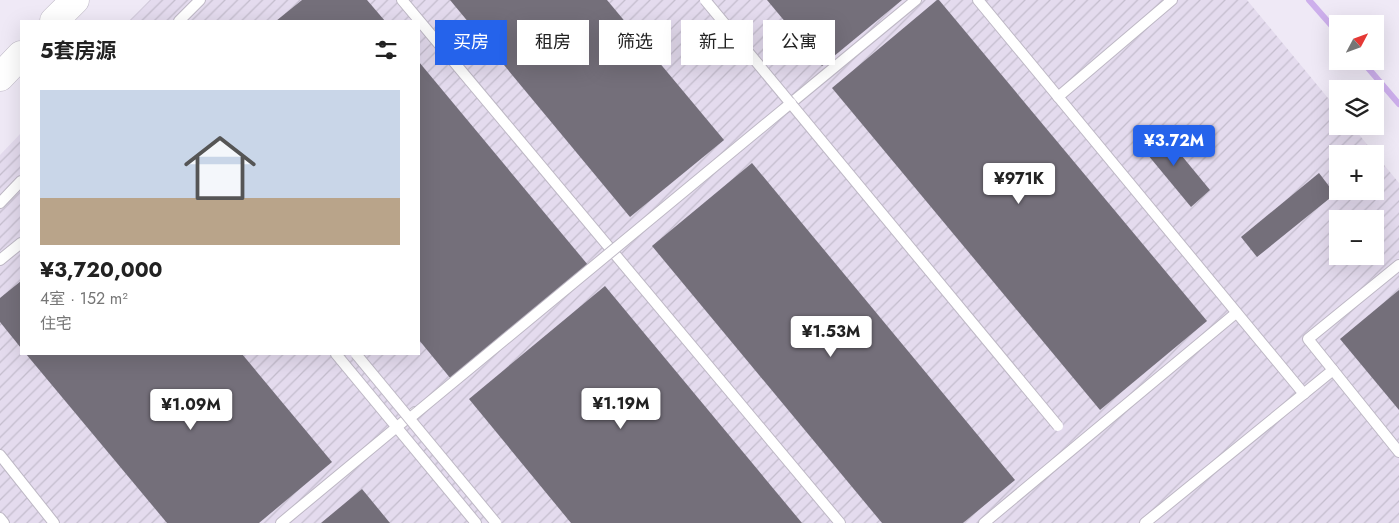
<!DOCTYPE html>
<html lang="zh">
<head>
<meta charset="utf-8">
<style>
	:root { --surface:#fff; --page:#f6f6f6; --text:#222; --muted:#767676; --accent:#2563eb }
	body { margin:0; font-family:Jost,"Noto Sans SC",sans-serif; background:var(--page); color:var(--text); height:100vh; display:flex; flex-direction:column; font-size:19px; white-space:nowrap }
	* { box-sizing:border-box; margin:0 }
	p { font-size:16px; color:var(--muted) }
	.icon { flex:none; width:28px; height:28px; fill:none; stroke:currentColor; stroke-width:2; stroke-linecap:round; stroke-linejoin:round }
	.map { position:relative; flex:1; overflow:hidden }
	.details { position:absolute; left:20px; top:20px; width:400px; height:335px; display:flex; flex-direction:column; background:var(--surface); border-radius:0px; box-shadow:0 5px 20px #0002 }
	.details>* { flex:none }
	.top-card { position:absolute; left:435px; top:20px; width:475px; height:45px; display:flex; gap:10px }
	.needle { width:32px; rotate:49deg }
	.controls { position:absolute; left:1329px; top:15px; display:grid; gap:10px }
	.controls a { display:grid; place-items:center; width:55px; height:55px; border-radius:0px; background:var(--surface); box-shadow:0 5px 20px #0002; font-size:25px }
	.price { position:absolute; translate:-50% -42px; padding:0 11px; border-radius:5px; background:#fff; color:#222; font-size:16px; line-height:32px; filter:drop-shadow(0 1px 2px #0008) }
	.price::after { content:''; position:absolute; left:50%; top:30px; width:15px; height:11px; margin-left:-8px; background:inherit; clip-path:polygon(0 0,100% 0,50% 100%) }
	.price.on { background:var(--accent); color:#fff }
	ul { padding:0; list-style:none }
	li { display:grid; align-content:center; gap:10px; height:265px; padding:0 20px }
	li span { display:grid; place-items:center; height:155px; border-radius:0px; color:#555 }
	li>.icon { margin-inline-start:auto }
	span .icon { width:90px; height:90px; fill:#fffc; stroke-width:1 }
	li b { font-size:21px }
	h2 { display:flex; justify-content:space-between; align-items:center; height:60px; padding:0 20px; font-size:21px }
	.tag { padding:0 18px; border-radius:0px; background:var(--surface); box-shadow:0 5px 20px #0002; font-size:18px; line-height:45px }
	.tag.on { background:var(--accent); color:#fff }
	.map>svg:first-child { display:block }
	.industrial { fill:url(#industrial-furrows); fill-rule:evenodd }
	.lines { fill:none; stroke-linecap:round; stroke-linejoin:round }
	.stream { stroke:#cdafec; stroke-width:6 }
	.building { fill:#746f7a }
	.lane-casing { stroke:#beb8c5; stroke-width:12 }
	.secondary-casing { stroke:#beb8c5; stroke-width:29 }
	.lane { stroke:#fff; stroke-width:10 }
	.secondary { stroke:#fff; stroke-width:28 }
	.lane-bridge-casing { stroke:#beb8c5; stroke-width:12; stroke-linecap:butt }
	.lane-bridge { stroke:#fff; stroke-width:10 }
</style>
</head>
<body>
<div class="map">
<svg width="1399" height="523" viewBox="0 0 1399 523">
	<defs>
		<pattern id="industrial-furrows" width="10" height="10" patternUnits="userSpaceOnUse" patternTransform="scale(1.25)"><rect width="10" height="10" fill="#e4dbee"/><path d="M-1 1l2-2M0 10L10 0M9 11l2-2" fill="none" stroke="#c4bdcd"/></pattern>
	</defs>
	<rect width="100%" height="100%" fill="#efe9f6"/>
	<path class="industrial" d="M150,0H1247L1337,109L1338,126H1352L1375,154H1338V191H1375V154L1399,183V523H0V155L21,133V354H419V21H129ZM1338,219H1375V256H1338Z"/>
	<g class="lines">
		<g class="stream">
			<path d="M1309,0L1338,33"/>
			<path d="M1362,61L1399,104"/>
		</g>
	</g>
	<g class="building">
		<path d="M302,0H367L385,21H276Z"/>
		<path d="M450,0H607L724,140L630,217Z"/>
		<path d="M767,0H902L822,66Z"/>
		<path d="M937,0H939L1207,321L1100,410L832,88Z"/>
		<path d="M419,62L588,265L451,379L419,340Z"/>
		<path d="M1158,127L1210,190L1191,207L1138,143Z"/>
		<path d="M752,163L1015,480L963,523H882L652,246Z"/>
		<path d="M1319,173L1335,194L1257,257L1241,237Z"/>
		<path d="M21,281V348L0,322V298Z"/>
		<path d="M605,286L802,523H571L469,399Z"/>
		<path d="M1399,290V410L1340,339Z"/>
		<path d="M26,354H242L332,462L259,523H167Z"/>
		<path d="M362,489L390,523H321Z"/>
	</g>
	<g class="lines">
		<g class="lane-casing">
			<g id="lane">
				<path d="M402,0L840,523"/>
				<path d="M978,0L1304,394"/>
				<path d="M179,21L200,0"/>
				<path d="M1058,97L1172,0"/>
				<path d="M785,108L916,0"/>
				<path d="M0,203L21,181"/>
				<path d="M0,260L21,243"/>
				<path d="M1399,265L1308,339L1399,452"/>
				<path d="M336,354L476,523"/>
				<path d="M0,455L54,523"/>
				<path d="M0,518L4,523"/>
				<path d="M281,523L415,412"/>
				<path d="M984,523L1236,313"/>
				<path d="M1145,523L1333,370"/>
			</g>
		</g>
		<g class="secondary-casing">
			<g id="secondary">
				<path d="M54,21L75,0"/>
				<path d="M0,77L21,55"/>
			</g>
		</g>
		<use href="#lane" class="lane"/>
		<use href="#secondary" class="secondary"/>
		<g class="lane-bridge-casing">
			<g id="lane-bridge">
				<path d="M705,0L1058,426"/>
				<path d="M356,354L496,523"/>
				<path d="M410,418L791,103"/>
			</g>
		</g>
		<use href="#lane-bridge" class="lane-bridge"/>
	</g>
</svg>
<div class="controls">
<a><svg class="needle" viewBox="-14 -14 28 28"><path d="M0-13l5 13h-10z" fill="#e53935"/><path d="M0 13l5-13h-10z" fill="#767676"/></svg></a>
<a><svg class="icon" aria-label="layers" viewBox="0 0 24 24"><path d="M12 4l9 5-9 5-9-5zM3 14l9 5 9-5"/></svg></a>
<a>+</a>
<a>−</a>
</div>
<b class="price on" style="left:1174px;top:167px">¥3.72M</b>
<b class="price" style="left:1019px;top:205px">¥971K</b>
<b class="price" style="left:831px;top:358px">¥1.53M</b>
<b class="price" style="left:621px;top:430px">¥1.19M</b>
<b class="price" style="left:191px;top:431px">¥1.09M</b>
<div class="top-card">
<a class="tag on">买房</a>
<a class="tag">租房</a>
<a class="tag">筛选</a>
<a class="tag">新上</a>
<a class="tag">公寓</a>
</div>
<section class="details">
<h2>5套房源<svg class="icon" aria-label="filters" viewBox="0 0 24 24"><path d="M4 7h16M4 17h16"/><circle cx="9" cy="7" r="2"/><circle cx="15" cy="17" r="2"/></svg></h2>
<ul>
<li><span style="background:linear-gradient(#c9d6e8 70%,#b9a48a 0)"><svg class="icon" aria-label="home" viewBox="0 0 24 24"><path d="M3 11l9-7 9 7M6 9v11h12V9"/></svg></span><div><b>¥3,720,000</b><p>4室 · 152 m²</p><p>住宅</p></div></li>
</ul>
</section>
</div>
</body>
</html>
